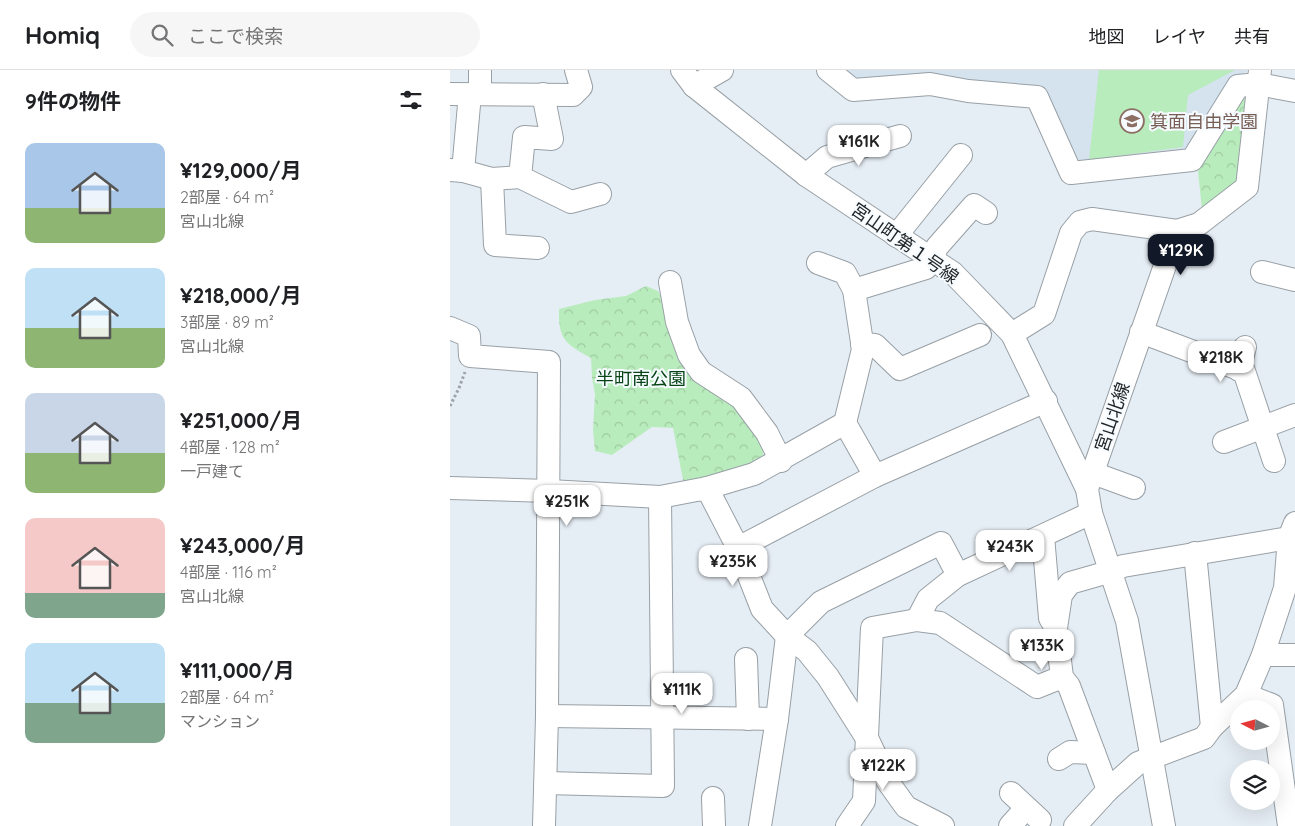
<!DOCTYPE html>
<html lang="ja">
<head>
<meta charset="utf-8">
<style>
	:root { --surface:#fff; --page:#f6f6f6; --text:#202124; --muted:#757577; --line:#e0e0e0; --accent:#111827 }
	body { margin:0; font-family:Quicksand,"Noto Sans JP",sans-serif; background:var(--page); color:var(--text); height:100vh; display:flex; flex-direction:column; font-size:19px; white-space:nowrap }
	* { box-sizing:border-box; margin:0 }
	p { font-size:16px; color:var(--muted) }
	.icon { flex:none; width:28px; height:28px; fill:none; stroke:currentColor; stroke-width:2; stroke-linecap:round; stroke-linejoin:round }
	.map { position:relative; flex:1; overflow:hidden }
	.side { display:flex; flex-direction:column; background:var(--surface); width:450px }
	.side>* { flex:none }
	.needle { width:32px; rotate:276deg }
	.tools { position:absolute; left:780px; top:630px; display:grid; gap:10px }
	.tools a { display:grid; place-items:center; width:50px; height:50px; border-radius:50%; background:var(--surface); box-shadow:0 5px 20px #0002; font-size:25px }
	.price { position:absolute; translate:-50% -42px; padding:0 11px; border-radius:10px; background:#fff; color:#222; font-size:16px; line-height:32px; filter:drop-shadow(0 1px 2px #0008) }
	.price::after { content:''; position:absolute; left:50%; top:30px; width:15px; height:11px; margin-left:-8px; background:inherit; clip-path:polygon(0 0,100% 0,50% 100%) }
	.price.selected { background:var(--accent); color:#fff }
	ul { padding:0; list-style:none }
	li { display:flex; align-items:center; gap:15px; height:125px; padding:0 25px }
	li span { display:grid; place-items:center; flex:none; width:140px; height:100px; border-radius:10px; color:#555 }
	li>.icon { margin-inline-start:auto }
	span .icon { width:60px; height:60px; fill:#fffc; stroke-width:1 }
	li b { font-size:21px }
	h2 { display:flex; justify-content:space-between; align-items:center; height:60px; padding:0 25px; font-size:21px }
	header { display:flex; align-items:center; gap:30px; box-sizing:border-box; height:70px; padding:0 25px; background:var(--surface); border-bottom:1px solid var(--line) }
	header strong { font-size:24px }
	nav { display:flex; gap:28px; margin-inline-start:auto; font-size:18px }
	.search { width:350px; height:45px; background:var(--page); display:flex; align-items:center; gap:12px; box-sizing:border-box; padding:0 18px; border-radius:28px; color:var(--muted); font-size:19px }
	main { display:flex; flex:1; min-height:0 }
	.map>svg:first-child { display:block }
	.built { fill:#d4e3ee }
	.park { fill:url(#park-crowns) }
	.pitch { fill:#b9ecbc }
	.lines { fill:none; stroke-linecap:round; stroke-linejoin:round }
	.minor-casing { stroke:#98a0a6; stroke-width:24 }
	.path { stroke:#9ca2a7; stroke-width:3; stroke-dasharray:2.5 2.5; stroke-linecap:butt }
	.minor { stroke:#fff; stroke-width:22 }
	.labels { text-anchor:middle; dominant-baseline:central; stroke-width:4; stroke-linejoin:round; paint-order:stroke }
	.education-label { font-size:18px; fill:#785e54; stroke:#f6fbff; text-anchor:start }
	.street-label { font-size:18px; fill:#1f2224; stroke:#f6fbff }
	.park-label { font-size:18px; fill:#064315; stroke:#f6fbff }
</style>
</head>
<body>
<header>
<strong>Homiq</strong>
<div class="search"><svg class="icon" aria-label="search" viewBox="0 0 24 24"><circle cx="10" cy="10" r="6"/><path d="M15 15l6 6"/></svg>ここで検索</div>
<nav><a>地図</a><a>レイヤ</a><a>共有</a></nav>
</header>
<main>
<section class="side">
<h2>9件の物件<svg class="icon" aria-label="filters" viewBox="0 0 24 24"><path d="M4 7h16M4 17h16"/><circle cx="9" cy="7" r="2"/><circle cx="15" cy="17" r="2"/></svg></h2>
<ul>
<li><span style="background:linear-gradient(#a9c7e8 65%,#8fb573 0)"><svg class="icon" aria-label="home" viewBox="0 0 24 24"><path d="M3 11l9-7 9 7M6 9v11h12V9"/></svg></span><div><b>¥129,000/月</b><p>2部屋 · 64 m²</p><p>宮山北線</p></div></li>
<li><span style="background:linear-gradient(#bfe0f5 60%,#8fb573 0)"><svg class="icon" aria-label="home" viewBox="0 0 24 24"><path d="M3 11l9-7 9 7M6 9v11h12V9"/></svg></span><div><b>¥218,000/月</b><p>3部屋 · 89 m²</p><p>宮山北線</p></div></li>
<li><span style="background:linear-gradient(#c9d6e8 60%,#8fb573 0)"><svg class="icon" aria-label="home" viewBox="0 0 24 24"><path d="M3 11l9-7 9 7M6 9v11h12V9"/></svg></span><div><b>¥251,000/月</b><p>4部屋 · 128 m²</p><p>一戸建て</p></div></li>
<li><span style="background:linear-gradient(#f6c9c9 75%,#7fa58c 0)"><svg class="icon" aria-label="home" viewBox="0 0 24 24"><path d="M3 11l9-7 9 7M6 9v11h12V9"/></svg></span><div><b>¥243,000/月</b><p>4部屋 · 116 m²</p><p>宮山北線</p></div></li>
<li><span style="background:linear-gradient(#bfe0f5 60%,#7fa58c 0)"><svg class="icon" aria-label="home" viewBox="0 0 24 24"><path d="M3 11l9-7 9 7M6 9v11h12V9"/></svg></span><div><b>¥111,000/月</b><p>2部屋 · 64 m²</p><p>マンション</p></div></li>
</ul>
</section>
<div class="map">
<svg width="845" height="756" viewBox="0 0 845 756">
	<defs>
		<pattern id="park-crowns" width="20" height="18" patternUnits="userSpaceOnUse" patternTransform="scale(1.25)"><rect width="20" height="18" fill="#b9ecbc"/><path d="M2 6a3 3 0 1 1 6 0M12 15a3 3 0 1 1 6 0" fill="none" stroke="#9fcaa1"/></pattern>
	</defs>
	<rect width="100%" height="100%" fill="#e6eef5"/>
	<path class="built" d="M396,0H799L779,12L736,84L634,94L625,88L594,18L407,8Z"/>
	<g class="park">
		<path d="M789,29H797L789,111L752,140L748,101Z"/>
		<path d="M196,216L208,221L217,238L285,336L314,373L312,393L234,415L223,358L202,357L162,385L145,381L143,360L145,324L142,308L141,288C116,274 108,270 109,239L145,230L176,226Z"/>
	</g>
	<path class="pitch" d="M649,0H785L738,25L733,77L639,90Z"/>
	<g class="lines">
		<g class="minor-casing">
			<g id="minor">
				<path d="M30,0V24"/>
				<path d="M232,0L244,16L356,105L503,203L562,264L637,419"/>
				<path d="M378,0L403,20L480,14L518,21L587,27L621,103L742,90L788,16L808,14L845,21"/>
				<path d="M244,16L272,0"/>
				<path d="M0,24L123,25L131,17L126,0"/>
				<path d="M0,100L13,101L42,109L70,107L121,132L150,124"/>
				<path d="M13,101L20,24"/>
				<path d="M356,105L377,87L450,66"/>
				<path d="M70,107L74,67L102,69L93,24"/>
				<path d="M42,109L45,175L88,178"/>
				<path d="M446,166L511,85"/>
				<path d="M812,202L845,210"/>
				<path d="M220,212L227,252L239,285L251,302L291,328L317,363L331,391"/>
				<path d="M404,220L476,198L482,189L487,177L524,135L536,143"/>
				<path d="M0,258L19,266L20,286L99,292L97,646L94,756"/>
				<path d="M691,262L794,301L824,391"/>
				<path d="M562,264L594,244L621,163L630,152L642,149L727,161"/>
				<path d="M412,274L425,275L450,299L530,265"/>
				<path d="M789,300L795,277"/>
				<path d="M395,353L425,406"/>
				<path d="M774,372L845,345"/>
				<path d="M643,403L684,418"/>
				<path d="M0,418L99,421L210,427L257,418L288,478L312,539L337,566L357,581L378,607L418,670L438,712L456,737L493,756"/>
				<path d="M257,418L304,404L395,353L413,279L404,220L395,203L368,193"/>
				<path d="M593,466L600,548L606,558L612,607L619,616L658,720"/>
				<path d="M288,478L425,406L596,331"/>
				<path d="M745,483L762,657"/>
				<path d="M467,550L478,529L508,505L641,443"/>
				<path d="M606,558L611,525L620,513L662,501L673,496L839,468"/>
				<path d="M813,585H845"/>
				<path d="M296,589L298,649"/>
				<path d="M796,625L822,635L839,756"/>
				<path d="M97,646L327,649"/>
				<path d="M609,689L620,682L644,683"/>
				<path d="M96,713L213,716L210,427"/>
				<path d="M561,723L590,750"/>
				<path d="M263,728L264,756"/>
				<path d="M310,756L327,649L337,566L371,532L491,473L508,505"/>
				<path d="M397,756L414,731L422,558L467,550L490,553L587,617L612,607"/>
				<path d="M560,756L576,738"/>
				<path d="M625,756L658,720L688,693L754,668L762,657L796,625L813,585L835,518L839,468L845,453"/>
				<path d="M714,756L677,551L641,443L637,419L727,161L749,154L797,117L810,0"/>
			</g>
		</g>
		<path class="path" d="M0,336L9,318L15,302"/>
		<use href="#minor" class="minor"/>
	</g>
	<defs>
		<g id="school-ring" transform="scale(1.25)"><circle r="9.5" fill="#f6fbff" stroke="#8d6e63" stroke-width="1.5"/><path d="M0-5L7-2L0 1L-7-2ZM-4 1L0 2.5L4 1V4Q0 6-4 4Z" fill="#8d6e63"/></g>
	</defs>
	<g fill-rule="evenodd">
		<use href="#school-ring" x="682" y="51"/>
	</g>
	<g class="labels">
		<g class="education-label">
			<text x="700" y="51">箕面自由学園</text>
		</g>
		<g class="street-label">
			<text transform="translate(455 173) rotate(35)">宮山町第１号線</text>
			<text transform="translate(662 347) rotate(-71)">宮山北線</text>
		</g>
		<g class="park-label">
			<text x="191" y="308">半町南公園</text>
		</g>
	</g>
</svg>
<div class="tools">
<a><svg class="needle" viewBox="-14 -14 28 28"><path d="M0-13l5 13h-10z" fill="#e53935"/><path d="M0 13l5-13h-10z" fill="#757577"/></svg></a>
<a><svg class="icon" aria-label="layers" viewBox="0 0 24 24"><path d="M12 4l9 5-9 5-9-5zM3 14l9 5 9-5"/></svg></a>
</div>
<b class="price" style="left:409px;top:97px">¥161K</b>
<b class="price selected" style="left:731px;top:206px">¥129K</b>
<b class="price" style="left:771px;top:313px">¥218K</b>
<b class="price" style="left:117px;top:457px">¥251K</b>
<b class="price" style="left:560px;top:502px">¥243K</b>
<b class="price" style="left:283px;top:517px">¥235K</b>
<b class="price" style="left:592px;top:601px">¥133K</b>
<b class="price" style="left:232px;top:645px">¥111K</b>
<b class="price" style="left:433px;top:721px">¥122K</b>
</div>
</main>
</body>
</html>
